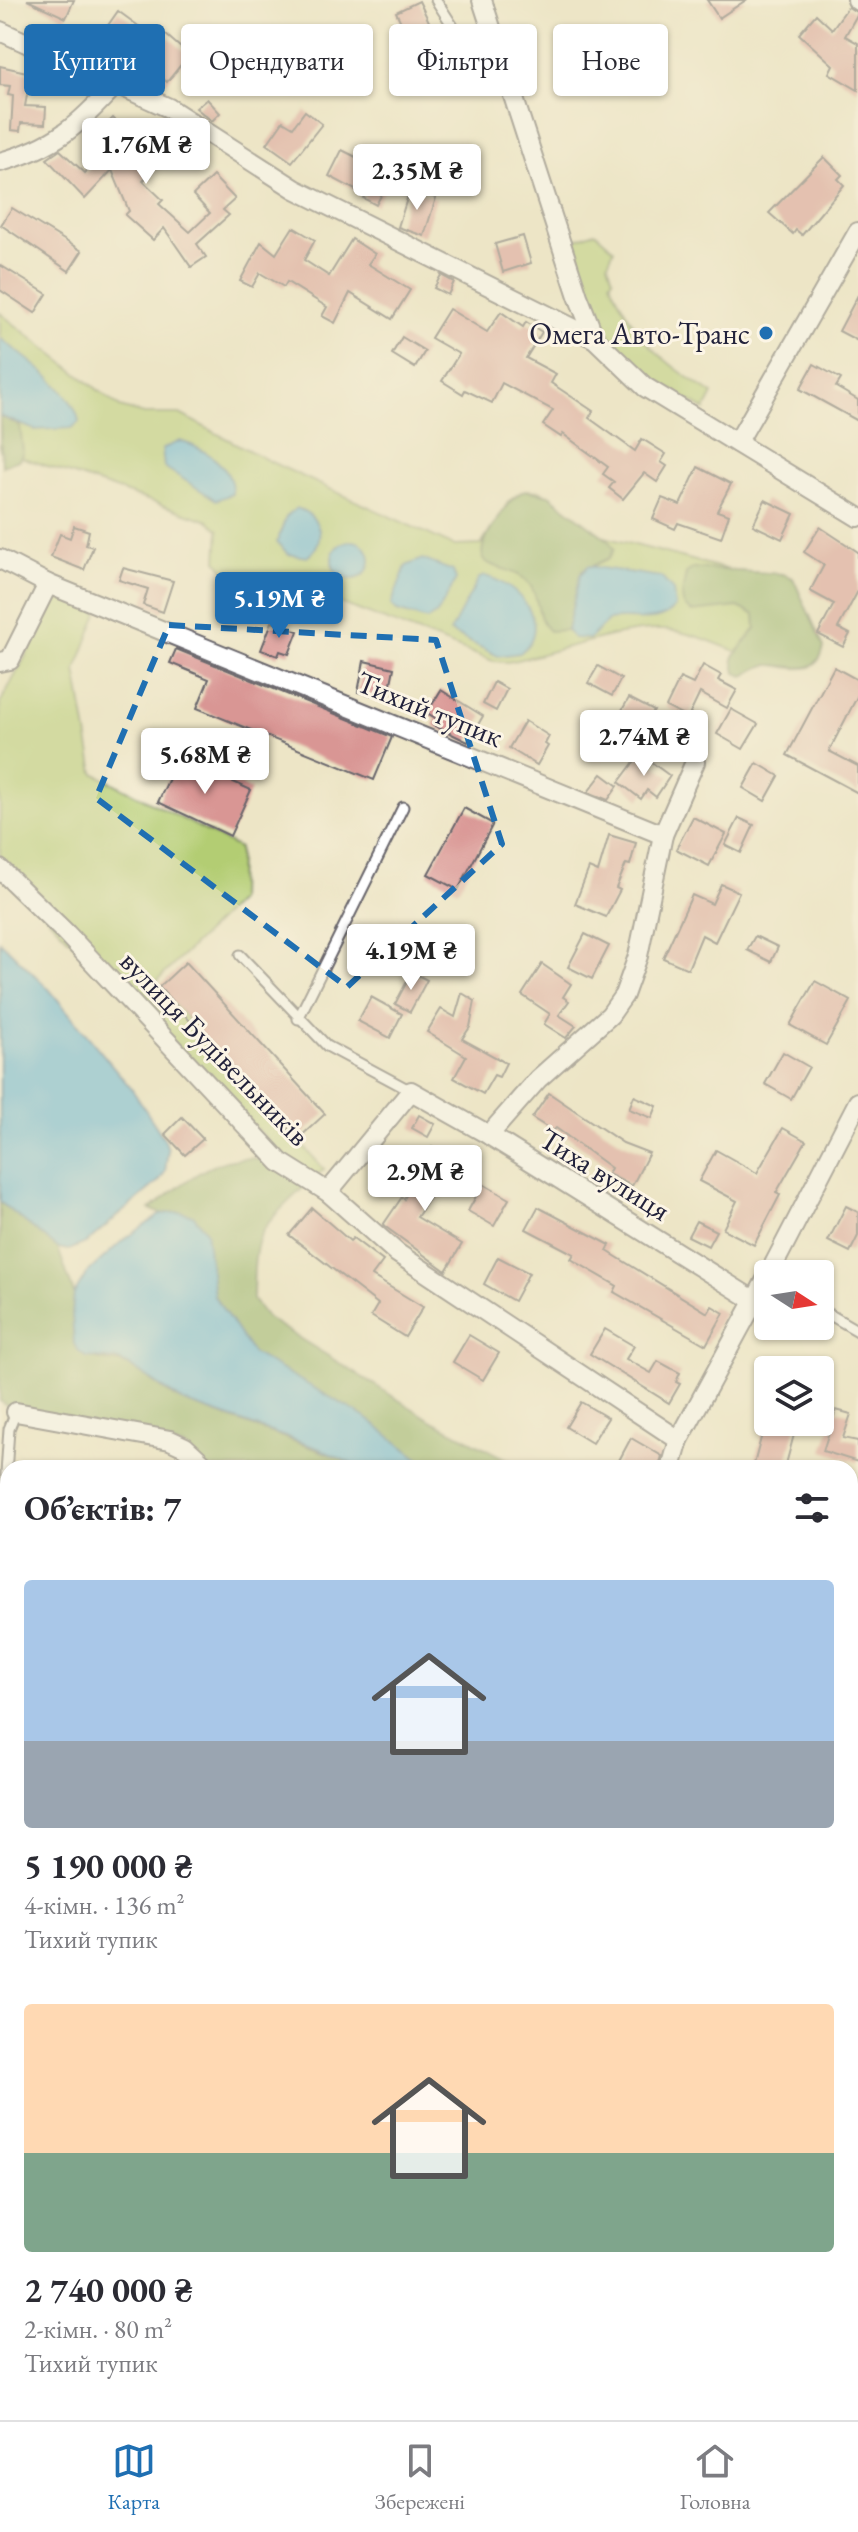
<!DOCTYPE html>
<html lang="uk">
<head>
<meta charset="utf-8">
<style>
	:root { --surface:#fff; --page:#f2f2f3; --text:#2b2b33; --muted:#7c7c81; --line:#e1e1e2; --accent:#1f6fb2 }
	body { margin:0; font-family:"EB Garamond",serif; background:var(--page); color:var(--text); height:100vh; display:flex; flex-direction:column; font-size:30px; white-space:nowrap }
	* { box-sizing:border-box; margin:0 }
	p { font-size:26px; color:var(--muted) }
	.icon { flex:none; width:44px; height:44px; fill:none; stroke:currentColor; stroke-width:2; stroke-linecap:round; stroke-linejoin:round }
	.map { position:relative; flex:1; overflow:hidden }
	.side { position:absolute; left:0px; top:1460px; width:858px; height:960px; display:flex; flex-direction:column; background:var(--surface); border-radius:24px 24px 0 0; box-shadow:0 2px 6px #0004 }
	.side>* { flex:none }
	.banner { position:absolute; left:24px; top:24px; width:810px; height:72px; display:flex; gap:16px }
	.needle { width:52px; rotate:102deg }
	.tools { position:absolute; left:754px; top:1260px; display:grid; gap:16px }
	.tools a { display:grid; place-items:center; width:80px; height:80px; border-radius:8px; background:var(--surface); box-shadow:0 2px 6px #0004; font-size:40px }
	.price { position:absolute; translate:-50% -68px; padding:0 18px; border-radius:8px; background:#fff; color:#222; font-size:26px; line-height:52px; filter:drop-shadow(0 2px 4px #0008) }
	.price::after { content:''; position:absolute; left:50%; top:48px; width:24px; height:18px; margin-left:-12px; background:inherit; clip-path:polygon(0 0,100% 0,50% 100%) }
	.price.selected { background:var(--accent); color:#fff }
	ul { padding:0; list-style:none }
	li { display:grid; align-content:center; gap:16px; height:424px; padding:0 24px }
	li span { display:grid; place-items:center; height:248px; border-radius:8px; color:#555 }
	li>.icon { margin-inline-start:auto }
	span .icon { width:144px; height:144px; fill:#fffc; stroke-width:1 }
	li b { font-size:34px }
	h2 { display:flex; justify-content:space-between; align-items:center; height:96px; padding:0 24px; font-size:34px }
	.tag { padding:0 28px; border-radius:8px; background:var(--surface); box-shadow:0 2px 6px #0004; font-size:28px; line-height:72px }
	.tag.selected { background:var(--accent); color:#fff }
	.menu { display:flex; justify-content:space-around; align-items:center; height:112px; border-top:2px solid var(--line); background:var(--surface); font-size:22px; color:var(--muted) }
	.menu a { display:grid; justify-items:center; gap:4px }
	.menu .selected { color:var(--accent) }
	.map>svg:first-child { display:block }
	.green { fill:#b3cd73; stroke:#6a7857; stroke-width:2 }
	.forest { fill:#8eb065; stroke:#586950; stroke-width:2 }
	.water { fill:#61b5dd; stroke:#426c8c; stroke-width:2 }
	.building { fill:#d99694 }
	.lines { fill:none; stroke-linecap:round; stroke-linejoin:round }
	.lane-casing { stroke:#69666c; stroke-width:13 }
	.street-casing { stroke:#69666c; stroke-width:22 }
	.lane { stroke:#fff; stroke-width:9 }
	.street { stroke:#fff; stroke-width:18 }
	.marked { fill:none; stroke:#1f6fb2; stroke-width:6; stroke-dasharray:16 10; stroke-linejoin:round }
	.poi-dot { fill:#1f6fb2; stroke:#fcf5e5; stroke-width:3 }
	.labels { text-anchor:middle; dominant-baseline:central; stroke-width:6; stroke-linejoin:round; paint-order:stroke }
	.poi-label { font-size:30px; fill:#22223b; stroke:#fcf5e5; text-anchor:end }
	.street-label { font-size:30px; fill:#22223b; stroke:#fcf5e5 }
</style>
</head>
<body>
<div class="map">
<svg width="858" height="2420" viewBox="0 0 858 2420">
	<rect width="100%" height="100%" fill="#fcf5e5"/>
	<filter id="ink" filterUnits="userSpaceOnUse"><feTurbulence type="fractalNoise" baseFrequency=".0125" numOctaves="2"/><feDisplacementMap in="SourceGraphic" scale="16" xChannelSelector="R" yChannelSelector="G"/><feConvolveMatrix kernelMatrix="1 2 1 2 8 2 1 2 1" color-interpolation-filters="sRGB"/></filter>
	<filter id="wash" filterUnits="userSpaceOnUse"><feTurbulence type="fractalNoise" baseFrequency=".006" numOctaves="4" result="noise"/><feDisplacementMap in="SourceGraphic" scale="32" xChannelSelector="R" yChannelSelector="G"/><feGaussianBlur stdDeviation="1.8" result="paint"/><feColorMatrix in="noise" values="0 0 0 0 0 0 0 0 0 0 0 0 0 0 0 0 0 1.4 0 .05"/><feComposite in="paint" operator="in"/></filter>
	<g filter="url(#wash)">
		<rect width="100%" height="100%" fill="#ede5c6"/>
		<g class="green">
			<path d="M595,232L614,249L608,263L613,279L610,281C638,342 658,358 713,394L705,410C664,385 621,362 597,318C585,296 582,263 576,239Z"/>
			<path d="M0,313L120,407L144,414H180L269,461L454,546L481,545L509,501L525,490L541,491L605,537L767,580L824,647L811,667C767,676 712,632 664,630C616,628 556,653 508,662L493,661L337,602L227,574L217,560L219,530L209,521L0,450Z"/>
			<path d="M62,590L98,613L76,670L94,773L239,848L238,901L155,983L324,1169L309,1182L0,869V703Z"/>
			<path d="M616,2412H774L776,2420H617Z"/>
		</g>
		<g class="forest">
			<path d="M0,416L20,426L23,452L19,460L2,466Z"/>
			<path d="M525,490L549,495L608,540L614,549L609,558L582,571L567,630L549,631C536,619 540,599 530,585C511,559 461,577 492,528C502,513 508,499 525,490Z"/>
			<path d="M694,568L783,574L793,578L824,647C817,679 790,664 768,665C759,666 752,672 744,676L736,673L733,658L756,628L755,615L738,607L692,612C676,604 684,588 686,573Z"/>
			<path d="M251,1158L280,1162L309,1182C258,1232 254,1227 253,1300L267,1318L431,1420L524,1468H420L365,1417L252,1353L214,1296L210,1280L180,1212L161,1214L150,1209C184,1184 207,1158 251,1158Z"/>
			<path d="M0,1202L58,1248L74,1294V1344C80,1348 87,1355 94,1358C105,1363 118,1360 129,1366C149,1376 166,1395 186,1403C246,1424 306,1445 366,1468H208L185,1447L16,1412L0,1401Z"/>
			<path d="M850,1553L858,1558V1749L850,1742Z"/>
		</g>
		<g class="water">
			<path d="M0,338C24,357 75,391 79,422L72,428L35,430L0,416Z"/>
			<path d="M180,441C203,448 234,466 232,494L216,500L164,467L162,449Z"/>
			<path d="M296,508C321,515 328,541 307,557L288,554L277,542L286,517Z"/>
			<circle cx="351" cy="560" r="19"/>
			<path d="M422,559L453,571L456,580L437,614L427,620L397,611L391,605L406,566Z"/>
			<path d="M588,566L661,577L673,590L675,607C660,627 630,616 609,620L589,639L573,638L567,630L580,575Z"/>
			<path d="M485,576C516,583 555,625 520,653L498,656L450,632L479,578Z"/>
			<path d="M0,941L49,989L131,1088L165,1140L168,1150L165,1172L159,1181L86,1243L69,1250L58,1248L0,1202Z"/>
			<path d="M180,1212L193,1215L206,1231L214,1296L252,1353L365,1417L431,1468H360L318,1448L184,1402L130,1366L117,1360L86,1357L78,1351L74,1344L72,1314L74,1294L87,1273L122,1241L161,1214Z"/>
		</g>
		<g id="blocks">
			<g class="building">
				<path d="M27,0H74L66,18Z"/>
				<path d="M707,0H746L719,18Z"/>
				<path d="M419,1L434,32L411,43L396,12Z"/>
				<path d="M848,7L858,13L845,36L858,43V90L829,73L833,65L799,34L816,14L832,29Z"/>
				<path d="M118,11L159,41L165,34L189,55L167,82L104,31Z"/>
				<path d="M299,28L319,45L312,52L317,56L299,77L275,56Z"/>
				<path d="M219,39L243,63L231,76L224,70L207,88L188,70Z"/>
				<path d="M0,66L31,73L25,106L46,107L45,124L21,123L20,131L11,130L13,96L8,95L10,86L0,85Z"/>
				<path d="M207,99L220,113L212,121L196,108Z"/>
				<path d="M305,111L322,124L292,162L267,144L283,121L293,127Z"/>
				<path d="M113,118L141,147L162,124L180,140L143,181L163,200L159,204L190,232L210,213L193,195L213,176L235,199L223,210L229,215L197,244L206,257L191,267L164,228L153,240L125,215L129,211L112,170L85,199L47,159L60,150L85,173L106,151L93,138Z"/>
				<path d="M342,150L392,175L376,205L363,198L365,195L329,176Z"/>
				<path d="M824,157L842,175L838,179L844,185L802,235L796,230L793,234L769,213Z"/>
				<path d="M410,189L436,198L424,236L398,227Z"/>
				<path d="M12,208L82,251L69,271L1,225Z"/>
				<path d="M293,227L315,240L304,260L329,276L352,239L375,254L368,264L410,290L392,319L350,293L335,323L322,316L327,307L287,282L284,287L260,273L252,287L240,281L261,242L276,254Z"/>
				<path d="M523,236L531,263L503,272L495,244Z"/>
				<path d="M0,265L47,294L35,313L0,290Z"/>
				<path d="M441,275L454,282L448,295L434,288Z"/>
				<path d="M858,295V341L839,331Z"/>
				<path d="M449,309L487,332L501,312L523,327L526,322L542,332L526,358L556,374L551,383L593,411L589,418L635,451L642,439L666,454L661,462L667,466L657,482L644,473L623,499L609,488L614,482L603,474L608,467L563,434L561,437L543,425L553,410L502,383L492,403L465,390L463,394L442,381L459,354L431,338Z"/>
				<path d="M402,337L425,351L415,368L392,354Z"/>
				<path d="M814,364L841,379L836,387L858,400V421L800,389Z"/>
				<path d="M698,467L731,484L717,511L729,515L721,538L678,523L675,529L653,519L662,498L680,505Z"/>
				<path d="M765,500L794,514L782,539L753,525Z"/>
				<path d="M74,526L89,531L86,545L93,547L84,570L51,557L60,534L70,538Z"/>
				<path d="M820,527L858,552V591L838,628L850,634L843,647L818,634L834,604L810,591L824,565L804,552Z"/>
				<path d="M123,568L173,581L163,612L143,605L148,589L119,580Z"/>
				<path d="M272,622L298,631L289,654L280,651L278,656L261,650Z"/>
				<path d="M176,649L392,737L374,780L197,708L209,679L170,663Z"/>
				<path d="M364,661L394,668L388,698L358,692Z"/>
				<path d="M703,665L721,675L718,680L737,690L727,708L700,693L688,718L666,707L680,678L693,684Z"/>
				<path d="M598,666L621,679L612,696L588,683Z"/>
				<path d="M834,667L858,680V695L829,751L858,766V793L787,755Z"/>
				<path d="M494,682L507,689L496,711L483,704Z"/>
				<path d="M441,690L483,716L468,742L433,725L437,719L427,713Z"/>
				<path d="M629,698L654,711L640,736L615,722Z"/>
				<path d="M731,709L758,724L743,749L717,734Z"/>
				<path d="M525,721L549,736L545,744L548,746L537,765L509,748Z"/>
				<path d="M640,754L670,776L656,797L647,790L641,799L619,782Z"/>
				<path d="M179,757L251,790L230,836L158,802Z"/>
				<path d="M757,763L779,776L765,801L743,788Z"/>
				<path d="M602,774L618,786L608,800L588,792Z"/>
				<path d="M464,808L493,824L458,890L428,874Z"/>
				<path d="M693,817L726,834L709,866L676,849Z"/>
				<path d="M739,818L754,825L741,853L725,845Z"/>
				<path d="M609,835L636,843L630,865L626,864L616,888L620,890L606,917L575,904L589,868L598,872Z"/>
				<path d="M721,884L739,892L715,942L702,935L688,969L663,958L692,895L712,904Z"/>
				<path d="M585,934L609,946L592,979L568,967Z"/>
				<path d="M755,936L778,947L771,962L747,950Z"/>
				<path d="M186,962L325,1114L298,1139L159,987Z"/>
				<path d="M542,964L571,984L563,997L569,1001L559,1015L576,1026L566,1038L544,1024L550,1014L522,995Z"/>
				<path d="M412,972L427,980L410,1012L395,1004Z"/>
				<path d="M815,981L851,1001L826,1045L790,1025Z"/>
				<path d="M462,993L475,1001L470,1027L462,1039L506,1063L499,1077L494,1075L483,1094L454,1078L466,1056L427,1032L441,1009L455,1017Z"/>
				<path d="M371,997L402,1014L390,1038L358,1021Z"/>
				<path d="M783,1052L809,1067L791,1099L765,1084Z"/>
				<path d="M549,1093L623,1143L649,1153L632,1186L608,1174L611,1168L556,1128L553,1131L532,1118Z"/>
				<path d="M634,1096L657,1106L652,1118L629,1109Z"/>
				<path d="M419,1115L435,1124L428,1137L412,1128Z"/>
				<path d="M182,1117L203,1139L185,1155L165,1134Z"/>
				<path d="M783,1128L806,1141L776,1193L780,1195L754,1245L723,1229L737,1201L699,1181L716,1150L757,1173Z"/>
				<path d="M432,1147L455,1160L436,1197L432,1195L417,1217L462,1244L446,1271L383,1225L402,1197L404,1199Z"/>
				<path d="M483,1184L509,1199L494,1226L468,1211Z"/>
				<path d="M846,1206L858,1212V1236L850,1252L828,1241Z"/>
				<path d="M538,1207L610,1245L607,1251L708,1313L712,1306L724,1313L706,1345L614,1292L617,1286L571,1259L574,1254L526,1229Z"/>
				<path d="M312,1208L350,1241L353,1238L383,1261L372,1276L423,1307L405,1337L371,1316L378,1304L289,1235Z"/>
				<path d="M696,1221L716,1231L708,1246L688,1236Z"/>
				<path d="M498,1257L529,1273L514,1301L484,1284Z"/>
				<path d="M605,1329L634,1346L626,1359L651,1373L658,1361L680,1373L676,1382L680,1384L669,1403L590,1354Z"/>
				<path d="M469,1335L499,1353L483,1380L453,1362Z"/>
				<path d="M581,1402L608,1418L592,1443L566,1427Z"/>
				<path d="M836,1410L851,1414L843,1438L858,1441V1462L823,1451Z"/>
				<path d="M766,1419L796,1427L785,1468H753Z"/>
				<path d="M631,1438L662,1456L659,1468H615Z"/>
			</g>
		</g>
	</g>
	<g filter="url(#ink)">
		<use href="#blocks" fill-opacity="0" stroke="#69666c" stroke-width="2"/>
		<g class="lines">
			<g class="lane-casing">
				<g id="lane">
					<path d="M436,0L461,39L503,76"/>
					<path d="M240,955L327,1046L411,1091"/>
					<path d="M298,1019L403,807"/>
					<path d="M820,1309L858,1331"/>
					<path d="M0,1562L9,1429L16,1412"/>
					<path d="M0,1648L8,1656"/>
					<path d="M850,2227L858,2228"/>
				</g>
			</g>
			<g class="street-casing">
				<g id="street">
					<path d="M482,0L578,296L595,339"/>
					<path d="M857,0L858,1"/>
					<path d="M0,31L169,108L295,189L595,339L645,387L858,517"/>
					<path d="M0,162C55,147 79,125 116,84"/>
					<path d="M737,443L858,232"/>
					<path d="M0,559L48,584L663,835"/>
					<path d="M0,662L10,660L48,584"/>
					<path d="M0,869L66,933L280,1162L328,1192L397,1253L679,1440"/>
					<path d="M489,1135L538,1079L610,1015L624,995L638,956L663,835L695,762"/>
					<path d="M328,1192L411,1091L489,1135L755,1301"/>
					<path d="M769,1274L858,1102"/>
					<path d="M16,1412L170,1440L185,1447L208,1468"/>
					<path d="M671,1468L679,1440L768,1276"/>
					<path d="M850,1780L858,1781"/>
					<path d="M0,2199L8,2203"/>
					<path d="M850,2387L858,2388"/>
					<path d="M782,2412L784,2420"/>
				</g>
			</g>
			<use href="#lane" class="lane"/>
			<use href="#street" class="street"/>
		</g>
	</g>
	<path d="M0 0H858V2420H0ZM169,625L436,640L502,844L347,987L96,798Z" fill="#ede5c6" fill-opacity=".55" fill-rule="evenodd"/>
	<path class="marked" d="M169,625L436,640L502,844L347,987L96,798Z"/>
	<circle class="poi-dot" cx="766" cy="333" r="8"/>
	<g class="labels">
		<g class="poi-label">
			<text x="750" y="333">Омега Авто-Транс</text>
		</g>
		<g class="street-label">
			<text transform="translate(430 709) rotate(22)">Тихий тупик</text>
			<text transform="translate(215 1048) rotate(46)">вулиця Будівельників</text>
			<text transform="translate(605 1174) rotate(32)">Тиха вулиця</text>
		</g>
	</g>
</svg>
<div class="tools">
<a><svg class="needle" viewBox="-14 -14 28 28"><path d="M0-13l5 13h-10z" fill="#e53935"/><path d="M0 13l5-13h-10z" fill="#7c7c81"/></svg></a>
<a><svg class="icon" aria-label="layers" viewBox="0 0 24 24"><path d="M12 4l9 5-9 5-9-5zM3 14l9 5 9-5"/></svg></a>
</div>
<b class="price" style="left:146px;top:186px">1.76M ₴</b>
<b class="price" style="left:417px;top:212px">2.35M ₴</b>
<b class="price selected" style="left:279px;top:640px">5.19M ₴</b>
<b class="price" style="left:644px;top:778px">2.74M ₴</b>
<b class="price" style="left:205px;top:796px">5.68M ₴</b>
<b class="price" style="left:411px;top:992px">4.19M ₴</b>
<b class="price" style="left:425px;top:1213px">2.9M ₴</b>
<div class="banner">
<a class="tag selected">Купити</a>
<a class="tag">Орендувати</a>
<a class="tag">Фільтри</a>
<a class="tag">Нове</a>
</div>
<section class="side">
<h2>Об’єктів: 7<svg class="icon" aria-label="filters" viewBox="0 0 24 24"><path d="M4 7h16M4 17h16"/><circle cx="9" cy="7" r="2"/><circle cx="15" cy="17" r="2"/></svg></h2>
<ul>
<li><span style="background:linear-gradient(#a9c7e8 65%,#9aa5b1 0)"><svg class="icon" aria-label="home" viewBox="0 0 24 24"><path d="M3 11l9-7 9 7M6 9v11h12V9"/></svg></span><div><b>5 190 000 ₴</b><p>4-кімн. · 136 m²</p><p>Тихий тупик</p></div></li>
<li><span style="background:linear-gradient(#ffd9b3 60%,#7fa58c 0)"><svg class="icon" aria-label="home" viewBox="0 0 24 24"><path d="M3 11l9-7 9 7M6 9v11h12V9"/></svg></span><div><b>2 740 000 ₴</b><p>2-кімн. · 80 m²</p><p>Тихий тупик</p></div></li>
</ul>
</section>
</div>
<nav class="menu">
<a class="selected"><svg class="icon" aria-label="map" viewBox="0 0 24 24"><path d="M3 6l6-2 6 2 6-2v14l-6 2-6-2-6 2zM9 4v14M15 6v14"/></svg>Карта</a>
<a><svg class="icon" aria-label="saved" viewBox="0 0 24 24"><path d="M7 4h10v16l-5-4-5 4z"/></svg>Збережені</a>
<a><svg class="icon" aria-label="home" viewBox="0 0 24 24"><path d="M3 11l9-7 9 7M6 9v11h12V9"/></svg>Головна</a>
</nav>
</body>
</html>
